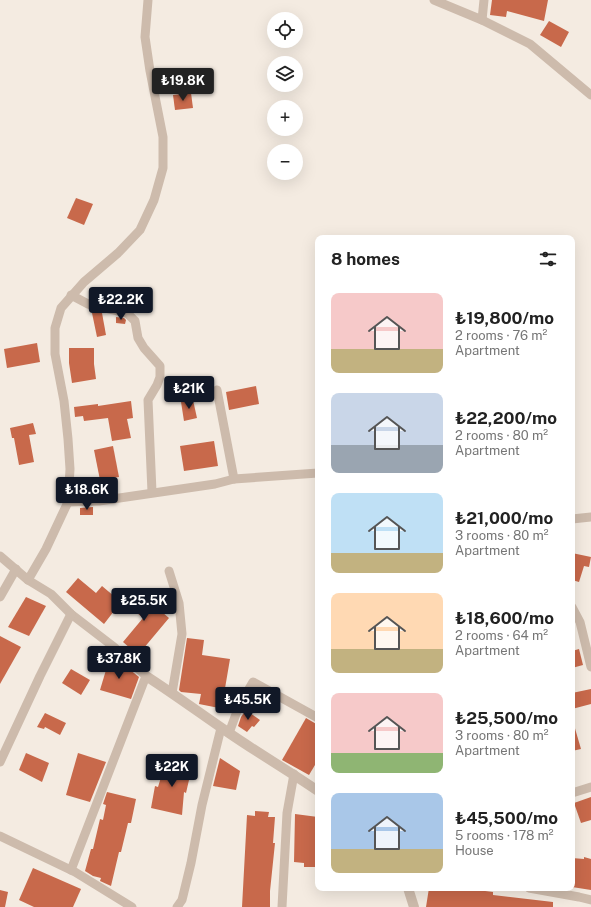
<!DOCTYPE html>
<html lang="en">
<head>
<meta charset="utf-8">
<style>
	:root { --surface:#fff; --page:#f6f6f6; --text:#222; --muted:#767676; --accent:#111827 }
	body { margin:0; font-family:"Public Sans",sans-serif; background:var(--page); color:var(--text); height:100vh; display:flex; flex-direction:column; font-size:15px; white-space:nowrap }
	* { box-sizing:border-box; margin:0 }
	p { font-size:13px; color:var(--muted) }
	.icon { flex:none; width:22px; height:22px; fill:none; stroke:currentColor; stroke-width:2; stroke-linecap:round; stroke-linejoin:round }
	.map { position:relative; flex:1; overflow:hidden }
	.side { position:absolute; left:315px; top:235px; width:260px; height:656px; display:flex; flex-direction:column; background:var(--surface); border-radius:8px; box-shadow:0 4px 16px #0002 }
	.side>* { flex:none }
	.buttons { position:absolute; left:267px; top:12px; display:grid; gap:8px }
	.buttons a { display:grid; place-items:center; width:36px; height:36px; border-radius:50%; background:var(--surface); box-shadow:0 4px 16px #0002; font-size:20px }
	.price { position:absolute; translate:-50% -34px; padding:0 9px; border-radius:4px; background:var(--accent); color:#fff; font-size:13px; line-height:26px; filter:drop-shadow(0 1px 2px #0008) }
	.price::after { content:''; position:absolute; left:50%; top:24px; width:12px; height:9px; margin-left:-6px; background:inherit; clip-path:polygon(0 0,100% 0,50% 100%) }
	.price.current { background:#222; color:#fff }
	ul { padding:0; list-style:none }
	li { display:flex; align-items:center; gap:12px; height:100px; padding:0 16px }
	li span { display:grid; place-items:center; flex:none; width:112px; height:80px; border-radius:8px; color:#555 }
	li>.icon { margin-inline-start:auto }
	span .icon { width:48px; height:48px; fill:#fffc; stroke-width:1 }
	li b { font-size:17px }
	h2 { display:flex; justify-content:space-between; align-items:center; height:48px; padding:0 16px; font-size:17px }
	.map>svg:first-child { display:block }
	.building { fill:#c8694b }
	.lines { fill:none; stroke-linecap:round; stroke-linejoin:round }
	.minor { stroke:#cdbbac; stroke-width:9 }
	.tertiary { stroke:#cdbbac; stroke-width:10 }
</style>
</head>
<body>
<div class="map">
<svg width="591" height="907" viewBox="0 0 591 907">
	<rect width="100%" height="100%" fill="#f4ebe1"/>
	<g class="building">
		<path d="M492,0H548L544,21L507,11L506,17L490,15Z"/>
		<path d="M549,21L569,32L561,47L540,35Z"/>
		<path d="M191,93L193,108L175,110L173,95Z"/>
		<path d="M76,198L93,204L84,225L67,218Z"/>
		<path d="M96,312L102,313L106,335L97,337L92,313Z"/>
		<path d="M116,317L124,318L126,320L125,324L116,323Z"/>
		<path d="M37,343L40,362L7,368L4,349Z"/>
		<path d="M69,348H94V364L96,379L72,383L69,363Z"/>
		<path d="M256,386L259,404L229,410L226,392Z"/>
		<path d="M193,400L197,418L184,421L181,402Z"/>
		<path d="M131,401L133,418L127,419L131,438L112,441L108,418L84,421L83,416L75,417L74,407L98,404V406Z"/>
		<path d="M33,423L36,434L29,435L34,462L19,465L14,438H12L10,428Z"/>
		<path d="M214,441L218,466L184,471L180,446Z"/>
		<path d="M113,446L119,477L100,480L94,450Z"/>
		<path d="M93,507V515H80V508Z"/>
		<path d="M572,553L591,557L589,567L584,566L579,582L572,580Z"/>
		<path d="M78,578L96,593L102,586L121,602L104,624L66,592Z"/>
		<path d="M136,590L169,618L138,655L123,642L143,618L125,603Z"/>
		<path d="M26,597L46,606L29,636L8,627Z"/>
		<path d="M0,636L21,647L0,684Z"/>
		<path d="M187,638L204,640L202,655L230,659L223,700H220L219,708L199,704L201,694L181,692L179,690Z"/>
		<path d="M579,649L583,665L572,668V651Z"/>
		<path d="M109,660L124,665L139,677L131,699L100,690Z"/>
		<path d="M71,669L90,680L81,695L62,683Z"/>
		<path d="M591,689V704L572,709V693Z"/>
		<path d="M246,710L260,720L254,727L252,726L247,732L238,726L241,717Z"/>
		<path d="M45,713L66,723L60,735L45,727L44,729L37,727Z"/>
		<path d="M306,718L318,725V760L309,775L282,760Z"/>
		<path d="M572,725H574L581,749L572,751Z"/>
		<path d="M26,753L49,763L42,782L19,770Z"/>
		<path d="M78,753L106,762L90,802L66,795Z"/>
		<path d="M167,758L192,767L186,793L184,792L182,815L151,808L155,786L158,787Z"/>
		<path d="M220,758L240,771L236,790L213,786Z"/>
		<path d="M107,792L136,799L131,823H128L121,852H119L111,886L100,881L101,878L93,876L85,871L91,849H93L100,819L103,820L106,805L103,804Z"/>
		<path d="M591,797V820L581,823L574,803Z"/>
		<path d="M255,811L269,812L268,817H275L273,843H275L270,891V907H242L247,815L255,816Z"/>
		<path d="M295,814L318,817V867H304V863L294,862Z"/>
		<path d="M584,857L591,859V890L572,887V858L584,859Z"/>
		<path d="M33,868L81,889L73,907H34L19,900Z"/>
		<path d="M429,888H462L493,892V895L553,902V907H426Z"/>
		<path d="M0,890L8,892L5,907H0Z"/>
	</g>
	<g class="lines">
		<g class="minor">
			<path d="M434,0L482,20L484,0"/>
			<path d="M482,20L530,44L591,95"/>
			<path d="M71,295L88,304L127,313L135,321L138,338L144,348L160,366V377L157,385L148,400L152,492"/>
			<path d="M217,390L234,479"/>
			<path d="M68,502L99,501L215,484L234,479L318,473"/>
			<path d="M572,519L591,517"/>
			<path d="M0,556L28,580L51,594L71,614L114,647L146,676L71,870"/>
			<path d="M169,571L179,603L182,634L172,693"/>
			<path d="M28,580L46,549L68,502L70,469L68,439L64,401L55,354V328L61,308L84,282L118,253L140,230L154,200L163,168V137L150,71L145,37L148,0"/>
			<path d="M0,597L16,569"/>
			<path d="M572,607L580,622L591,667"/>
			<path d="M229,733L239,706L253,682L318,718"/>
			<path d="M0,762L40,676L71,614"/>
			<path d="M572,793L591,787"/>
			<path d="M0,836L75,872L132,907"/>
			<path d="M529,888L579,897L591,900"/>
			<path d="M177,907L182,900L191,863L202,805L221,728"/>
			<path d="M282,907L287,813L294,774"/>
		</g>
		<g class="tertiary">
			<path d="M146,676C174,694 201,714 229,733C258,753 289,771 318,791"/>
			<path d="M408,888L414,907"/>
		</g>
	</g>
</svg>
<div class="buttons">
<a><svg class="icon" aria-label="locate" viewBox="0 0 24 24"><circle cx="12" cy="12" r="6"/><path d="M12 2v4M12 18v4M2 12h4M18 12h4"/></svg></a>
<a><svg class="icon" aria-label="layers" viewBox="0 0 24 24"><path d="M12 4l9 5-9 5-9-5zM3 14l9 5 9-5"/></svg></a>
<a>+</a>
<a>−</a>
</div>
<b class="price current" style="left:183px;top:102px">₺19.8K</b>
<b class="price" style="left:121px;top:321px">₺22.2K</b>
<b class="price" style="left:189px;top:410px">₺21K</b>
<b class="price" style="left:87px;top:511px">₺18.6K</b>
<b class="price" style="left:144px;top:622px">₺25.5K</b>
<b class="price" style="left:119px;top:680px">₺37.8K</b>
<b class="price" style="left:248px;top:721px">₺45.5K</b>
<b class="price" style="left:172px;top:788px">₺22K</b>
<section class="side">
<h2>8 homes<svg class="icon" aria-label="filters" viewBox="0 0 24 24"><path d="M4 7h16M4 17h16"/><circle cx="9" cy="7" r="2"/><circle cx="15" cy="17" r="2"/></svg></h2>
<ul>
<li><span style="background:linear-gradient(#f6c9c9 70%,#c2b280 0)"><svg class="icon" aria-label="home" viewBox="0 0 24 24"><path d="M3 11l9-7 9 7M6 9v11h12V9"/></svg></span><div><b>₺19,800/mo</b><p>2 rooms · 76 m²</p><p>Apartment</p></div></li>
<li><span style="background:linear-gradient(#c9d6e8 65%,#9aa5b1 0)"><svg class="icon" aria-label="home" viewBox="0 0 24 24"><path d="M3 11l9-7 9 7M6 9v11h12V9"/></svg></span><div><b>₺22,200/mo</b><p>2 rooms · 80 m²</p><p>Apartment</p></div></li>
<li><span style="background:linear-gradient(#bfe0f5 75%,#c2b280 0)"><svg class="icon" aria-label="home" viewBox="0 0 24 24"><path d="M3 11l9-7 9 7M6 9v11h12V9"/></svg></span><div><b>₺21,000/mo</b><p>3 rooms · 80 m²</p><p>Apartment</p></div></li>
<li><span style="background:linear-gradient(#ffd9b3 70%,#c2b280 0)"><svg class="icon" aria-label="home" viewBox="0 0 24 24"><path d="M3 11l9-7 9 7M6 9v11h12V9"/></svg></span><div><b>₺18,600/mo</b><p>2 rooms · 64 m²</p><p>Apartment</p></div></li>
<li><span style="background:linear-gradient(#f6c9c9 75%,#8fb573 0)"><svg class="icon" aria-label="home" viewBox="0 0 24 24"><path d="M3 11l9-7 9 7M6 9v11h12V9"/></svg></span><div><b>₺25,500/mo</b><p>3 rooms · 80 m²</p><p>Apartment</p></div></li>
<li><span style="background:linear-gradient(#a9c7e8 70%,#c2b280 0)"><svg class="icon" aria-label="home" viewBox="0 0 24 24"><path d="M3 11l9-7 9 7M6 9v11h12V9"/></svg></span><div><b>₺45,500/mo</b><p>5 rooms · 178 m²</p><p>House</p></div></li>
</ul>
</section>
</div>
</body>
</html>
